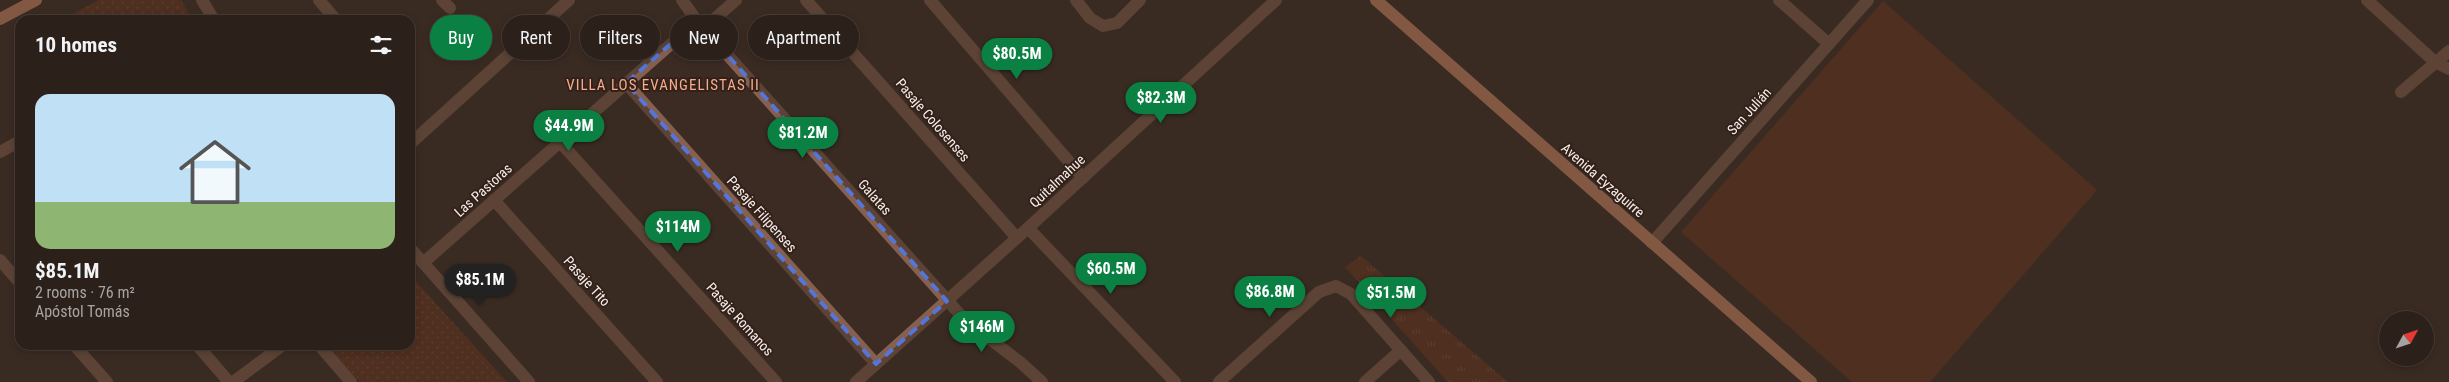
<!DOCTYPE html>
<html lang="en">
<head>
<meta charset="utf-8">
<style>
	:root { --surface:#2c201a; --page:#382d27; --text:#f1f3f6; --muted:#a6a3a2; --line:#483e39; --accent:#0b8043 }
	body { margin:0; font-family:"Roboto Condensed",sans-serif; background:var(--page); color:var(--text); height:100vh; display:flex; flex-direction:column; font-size:19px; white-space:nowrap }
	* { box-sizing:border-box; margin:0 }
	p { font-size:16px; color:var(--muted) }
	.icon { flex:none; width:28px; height:28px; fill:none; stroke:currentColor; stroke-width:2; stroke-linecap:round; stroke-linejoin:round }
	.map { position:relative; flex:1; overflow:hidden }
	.panel { position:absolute; left:15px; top:15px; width:400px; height:335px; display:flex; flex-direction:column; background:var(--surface); border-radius:15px; box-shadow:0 2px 8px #0003,0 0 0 1px var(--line) }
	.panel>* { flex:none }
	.hud { position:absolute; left:430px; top:15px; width:475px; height:45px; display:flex; gap:10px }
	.needle { width:32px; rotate:50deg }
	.fabs { position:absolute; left:2379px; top:311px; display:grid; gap:10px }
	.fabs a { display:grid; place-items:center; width:55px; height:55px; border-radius:50%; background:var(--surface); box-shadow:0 2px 8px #0003,0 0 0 1px var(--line); font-size:25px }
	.price { position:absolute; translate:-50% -42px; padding:0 11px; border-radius:18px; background:var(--accent); color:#fff; font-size:16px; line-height:32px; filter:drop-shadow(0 1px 2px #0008) }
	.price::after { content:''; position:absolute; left:50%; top:30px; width:15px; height:11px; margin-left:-8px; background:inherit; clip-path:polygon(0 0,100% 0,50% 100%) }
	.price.on { background:#222; color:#fff }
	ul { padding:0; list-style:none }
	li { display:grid; align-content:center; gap:10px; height:265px; padding:0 20px }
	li+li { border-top:1px solid var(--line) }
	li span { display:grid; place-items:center; height:155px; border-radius:15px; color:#555 }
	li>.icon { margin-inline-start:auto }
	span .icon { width:90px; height:90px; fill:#fffc; stroke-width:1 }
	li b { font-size:21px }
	h2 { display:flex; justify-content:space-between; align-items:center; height:60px; padding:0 20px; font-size:21px }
	.pill { padding:0 18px; border-radius:22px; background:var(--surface); box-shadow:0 2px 8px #0003,0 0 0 1px var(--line); font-size:18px; line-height:45px }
	.pill.on { background:var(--accent); color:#fff }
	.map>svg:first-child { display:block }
	.grass { fill:url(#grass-tufts) }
	.park { fill:url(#park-dots) }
	.pitch { fill:#66341d }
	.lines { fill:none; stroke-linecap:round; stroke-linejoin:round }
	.minor { stroke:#86604f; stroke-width:12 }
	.tertiary { stroke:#86604f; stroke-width:12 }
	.primary { stroke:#dc8e6b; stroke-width:12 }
	.marked { fill:none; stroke:#5476dc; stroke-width:4; stroke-dasharray:10 6; stroke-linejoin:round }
	.labels { text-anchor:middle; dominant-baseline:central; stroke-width:4; stroke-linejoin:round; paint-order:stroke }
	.street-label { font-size:14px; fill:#f9ede8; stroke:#31211a }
	.neighbourhood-label { font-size:15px; letter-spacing:1px; fill:#f7ab8a; stroke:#31211a }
</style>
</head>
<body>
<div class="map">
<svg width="2449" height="382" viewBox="0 0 2449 382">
	<defs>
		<pattern id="grass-tufts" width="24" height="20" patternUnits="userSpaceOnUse" patternTransform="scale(1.25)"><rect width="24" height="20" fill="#66341d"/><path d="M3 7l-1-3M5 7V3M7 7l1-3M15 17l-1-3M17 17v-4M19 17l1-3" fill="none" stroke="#7d523e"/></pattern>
		<pattern id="park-dots" width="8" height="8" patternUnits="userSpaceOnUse" patternTransform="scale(1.25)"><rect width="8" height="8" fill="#66341d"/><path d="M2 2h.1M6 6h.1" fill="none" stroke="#7d523e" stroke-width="1.8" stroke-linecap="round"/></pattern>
	</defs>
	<rect width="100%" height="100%" fill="#3b2b23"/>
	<path class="grass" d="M1361,256L1508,382H1448L1345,267Z"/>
	<g class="park">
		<path d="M99,0H181L192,20L63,19Z"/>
		<path d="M410,275L507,382H360L327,345H410Z"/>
	</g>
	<path class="pitch" d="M1883,1L2097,190L1930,382H1852L1681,232Z"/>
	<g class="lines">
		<g class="minor">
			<path d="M202,0L214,20"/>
			<path d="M319,0L336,20"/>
			<path d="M442,0L450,8"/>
			<path d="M682,0L697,21L965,320L1020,362L1042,382"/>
			<path d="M806,0L1017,238"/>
			<path d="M930,0L1083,178"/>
			<path d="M1076,0L1090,18L1103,26L1117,23L1140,0"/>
			<path d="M1779,0L1829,44"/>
			<path d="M2367,0L2435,62L2449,69"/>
			<path d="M704,28L736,0"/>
			<path d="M626,83L876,364"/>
			<path d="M2401,92L2449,51"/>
			<path d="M560,142L776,382"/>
			<path d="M410,144L569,0"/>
			<path d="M0,152L20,141"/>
			<path d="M494,200L657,382"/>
			<path d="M1028,228L1175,382"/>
			<path d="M1652,243L1868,0"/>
			<path d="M410,248L529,382"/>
			<path d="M0,260L20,283"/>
			<path d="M423,263L697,21"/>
			<path d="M74,345L107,382"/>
			<path d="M197,345L229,382"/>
			<path d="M319,345L351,382"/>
			<path d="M233,382L283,345"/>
			<path d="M1219,382L1319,292L1336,286L1351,294L1429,382"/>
			<path d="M1365,382L1401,350"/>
		</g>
		<path class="tertiary" d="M856,382L1028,228L1276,0"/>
		<g class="primary">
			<path d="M1376,0L1811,382"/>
			<path d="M0,19L36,0"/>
		</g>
	</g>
	<path d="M0 0H2449V382H0ZM697,21L947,301L876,364L626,83Z" fill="#3b2b23" fill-opacity=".55" fill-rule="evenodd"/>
	<path class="marked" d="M697,21L947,301L876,364L626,83Z"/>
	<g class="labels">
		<g class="street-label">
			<text transform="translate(1749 111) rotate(-48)">San Julián</text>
			<text transform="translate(933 120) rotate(49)">Pasaje Colosenses</text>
			<text transform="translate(1603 180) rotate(41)">Avenida Eyzaguirre</text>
			<text transform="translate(1057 181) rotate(-43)">Quitalmahue</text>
			<text transform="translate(483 190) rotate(-42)">Las Pastoras</text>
			<text transform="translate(875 197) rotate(48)">Galatas</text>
			<text transform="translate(762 214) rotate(48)">Pasaje Filipenses</text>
			<text transform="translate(587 281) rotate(48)">Pasaje Tito</text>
			<text transform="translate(740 319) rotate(48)">Pasaje Romanos</text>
		</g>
		<g class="neighbourhood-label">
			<text x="663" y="85">VILLA LOS EVANGELISTAS II</text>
		</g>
	</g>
</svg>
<div class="fabs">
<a><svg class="needle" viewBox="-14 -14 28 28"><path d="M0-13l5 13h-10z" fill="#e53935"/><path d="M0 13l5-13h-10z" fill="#a6a3a2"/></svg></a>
</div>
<b class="price" style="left:1017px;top:80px">$80.5M</b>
<b class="price" style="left:1161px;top:124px">$82.3M</b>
<b class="price" style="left:569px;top:152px">$44.9M</b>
<b class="price" style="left:803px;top:159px">$81.2M</b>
<b class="price" style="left:678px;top:253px">$114M</b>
<b class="price" style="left:1111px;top:295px">$60.5M</b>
<b class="price on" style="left:480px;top:306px">$85.1M</b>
<b class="price" style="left:1270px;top:318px">$86.8M</b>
<b class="price" style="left:1391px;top:319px">$51.5M</b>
<b class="price" style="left:982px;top:353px">$146M</b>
<div class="hud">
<a class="pill on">Buy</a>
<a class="pill">Rent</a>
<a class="pill">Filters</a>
<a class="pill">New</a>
<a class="pill">Apartment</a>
</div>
<section class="panel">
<h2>10 homes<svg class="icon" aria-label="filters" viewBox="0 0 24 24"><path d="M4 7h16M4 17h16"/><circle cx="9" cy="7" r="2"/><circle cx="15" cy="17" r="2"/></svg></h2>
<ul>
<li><span style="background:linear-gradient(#bfe0f5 70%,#8fb573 0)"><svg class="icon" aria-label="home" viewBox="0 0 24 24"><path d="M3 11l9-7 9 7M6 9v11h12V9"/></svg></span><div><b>$85.1M</b><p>2 rooms · 76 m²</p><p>Apóstol Tomás</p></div></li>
</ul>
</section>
</div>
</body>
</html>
